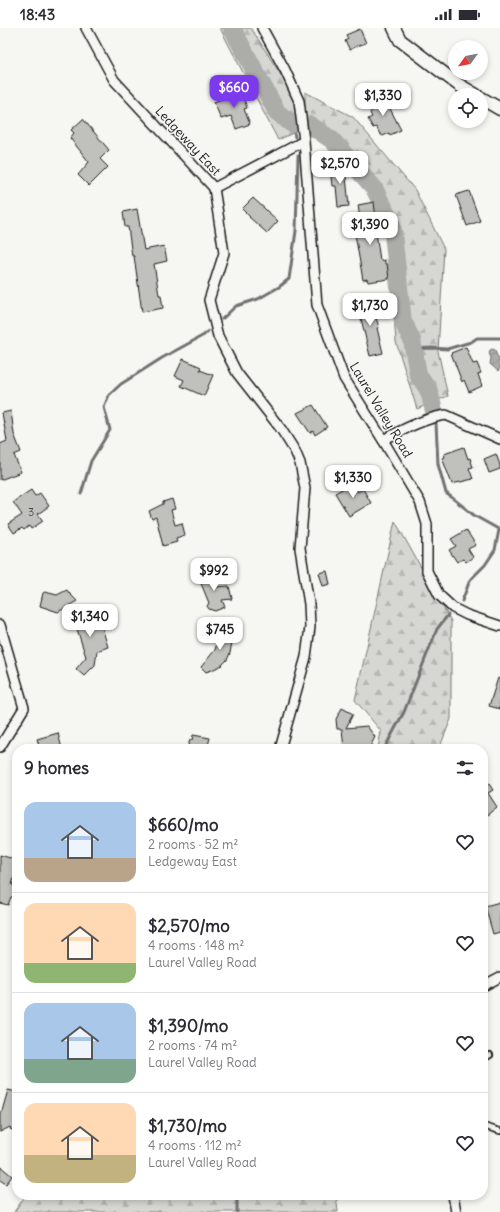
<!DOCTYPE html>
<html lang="en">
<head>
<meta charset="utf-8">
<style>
	:root { --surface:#fff; --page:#f7f7f7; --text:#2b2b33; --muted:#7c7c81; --line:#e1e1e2; --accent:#7c3aed }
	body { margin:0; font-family:Delius,sans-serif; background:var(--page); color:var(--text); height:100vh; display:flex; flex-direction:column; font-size:15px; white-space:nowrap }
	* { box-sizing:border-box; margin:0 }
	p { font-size:13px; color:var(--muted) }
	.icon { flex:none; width:22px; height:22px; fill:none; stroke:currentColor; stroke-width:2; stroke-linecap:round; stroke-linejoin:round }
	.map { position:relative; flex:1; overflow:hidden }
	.sheet { position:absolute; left:12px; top:716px; width:476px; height:456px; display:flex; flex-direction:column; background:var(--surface); border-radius:16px; box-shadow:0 2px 6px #0003 }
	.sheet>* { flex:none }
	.needle { width:26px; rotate:237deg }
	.controls { position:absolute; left:448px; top:12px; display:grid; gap:8px }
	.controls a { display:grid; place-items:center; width:40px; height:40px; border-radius:50%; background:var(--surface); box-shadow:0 2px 6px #0003; font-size:20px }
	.price { position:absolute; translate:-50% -34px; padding:0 9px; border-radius:8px; background:#fff; color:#222; font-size:13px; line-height:26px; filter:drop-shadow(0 1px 2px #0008) }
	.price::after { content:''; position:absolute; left:50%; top:24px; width:12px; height:9px; margin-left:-6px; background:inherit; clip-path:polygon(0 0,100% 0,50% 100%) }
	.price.active { background:var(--accent); color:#fff }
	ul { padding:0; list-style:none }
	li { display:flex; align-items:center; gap:12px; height:100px; padding:0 12px }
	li+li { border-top:1px solid var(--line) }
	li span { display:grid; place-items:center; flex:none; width:112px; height:80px; border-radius:12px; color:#555 }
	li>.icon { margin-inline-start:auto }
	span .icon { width:48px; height:48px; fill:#fffc; stroke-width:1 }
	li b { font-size:17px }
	h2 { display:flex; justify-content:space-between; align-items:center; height:48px; padding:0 12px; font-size:17px }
	.status { display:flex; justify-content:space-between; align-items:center; height:28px; padding:0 20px; background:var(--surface); direction:ltr }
	.status svg { height:11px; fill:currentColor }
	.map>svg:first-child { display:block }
	.forest { fill:url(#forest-firs); stroke:#797977 }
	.water { fill:url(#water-waves); stroke:#727271 }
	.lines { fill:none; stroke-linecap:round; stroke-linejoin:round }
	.stream { stroke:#727271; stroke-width:3 }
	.river { stroke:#acaca9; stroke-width:18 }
	.building { fill:#c0c0bd; stroke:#1c1c1c }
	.service-casing { stroke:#1c1c1c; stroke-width:8 }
	.minor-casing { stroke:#1c1c1c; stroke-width:12 }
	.tertiary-casing { stroke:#1c1c1c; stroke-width:15 }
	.service { stroke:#f6f6f2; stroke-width:4.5 }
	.minor { stroke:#f6f6f2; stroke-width:9 }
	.tertiary { stroke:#f6f6f2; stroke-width:12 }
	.labels { text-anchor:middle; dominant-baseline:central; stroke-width:3; stroke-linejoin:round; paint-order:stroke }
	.number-label { font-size:11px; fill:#454544 }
	.street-label { font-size:13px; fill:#1c1c1c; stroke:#f6f6f2 }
</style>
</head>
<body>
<div class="status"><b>18:43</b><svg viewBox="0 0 49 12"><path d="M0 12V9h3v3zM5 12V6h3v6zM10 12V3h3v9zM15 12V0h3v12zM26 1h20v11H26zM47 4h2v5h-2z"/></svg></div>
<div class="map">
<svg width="500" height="1184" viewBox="0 0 500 1184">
	<defs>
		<pattern id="forest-firs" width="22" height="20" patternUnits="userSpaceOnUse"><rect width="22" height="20" fill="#d6d6d2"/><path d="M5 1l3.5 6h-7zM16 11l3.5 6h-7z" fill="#b7b7b4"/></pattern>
		<pattern id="water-waves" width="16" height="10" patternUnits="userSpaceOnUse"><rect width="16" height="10" fill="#acaca9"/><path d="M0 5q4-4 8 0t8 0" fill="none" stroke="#939391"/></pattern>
	</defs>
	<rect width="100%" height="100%" fill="#f6f6f2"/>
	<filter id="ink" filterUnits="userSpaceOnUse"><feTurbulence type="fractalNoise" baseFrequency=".025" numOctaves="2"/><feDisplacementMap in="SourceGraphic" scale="8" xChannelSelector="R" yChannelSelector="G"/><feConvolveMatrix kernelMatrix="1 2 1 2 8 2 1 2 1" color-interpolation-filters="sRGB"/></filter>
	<g filter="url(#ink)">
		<g class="forest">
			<path d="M220,0H251L295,69V104L278,112Z"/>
			<path d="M305,64L353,89L415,162L444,221L438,323L448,368L417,381L396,314L387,195L371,162L316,99H305Z"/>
			<path d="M395,493L451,593V691L439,721H378L381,703L355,672Z"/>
			<path d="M26,1167H336L338,1184H14Z"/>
		</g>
		<path class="water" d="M493,321L495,322L497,328L500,331V341L498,343L490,336L491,330L489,325L490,322Z"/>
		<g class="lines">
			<g class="stream">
				<path d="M292,96L295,109"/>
				<path d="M222,291L236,278L258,271L279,259L289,251L296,203L298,128"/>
				<path d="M414,321L432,320L447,321L471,314L477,310H500"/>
				<path d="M436,395L438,436L446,465L475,488L500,502"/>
				<path d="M81,466L91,433L110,402L104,379L109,367L121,356L162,330L204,307L208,303"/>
				<path d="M462,573L470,552L485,537L495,522L499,502"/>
				<path d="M384,721L404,684L437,601L448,587"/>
				<path d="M237,1167V1184"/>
			</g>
			<g class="river">
				<path d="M232,0L277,84L292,96"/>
				<path d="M310,97L332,112L374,160L392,197L403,294L412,312L418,346L429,363L434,383"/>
			</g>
		</g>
		<g class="building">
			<path d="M360,1L366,15L357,18L350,22L345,13L348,11L346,7Z"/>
			<path d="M241,63L247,80L244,81L250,96L236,101L231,88L221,91L214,74Z"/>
			<path d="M383,67L401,102L390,107L389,105L383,108L380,106L376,99L373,100L368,91L372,89L370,85L373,80L370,73Z"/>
			<path d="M83,91L109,122L100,131L108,139L89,158L78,147L89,134L70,110L74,105L71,102Z"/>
			<path d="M345,139L349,178L338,179L336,158H332L330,140Z"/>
			<path d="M469,163L480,193L467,198L456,167Z"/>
			<path d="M253,170L278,193L267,205L249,189H250L242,181Z"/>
			<path d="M374,174L376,191H374L380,232L381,231V233L385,232V236H387L389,251L368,254L367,251L363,252L355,206L362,205L358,177Z"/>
			<path d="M137,181L144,222L164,218L167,233L154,236L159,267H161L163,280L142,284L134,228H132L128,199H125L123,184Z"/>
			<path d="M371,271L379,300H377L383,325L370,328L357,274Z"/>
			<path d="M466,319L473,336L477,335L481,345L478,346L482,358L469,364L464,352L462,354L451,325Z"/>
			<path d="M183,331L201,339L200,342L213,347L204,368L181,358L184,352L175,348Z"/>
			<path d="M313,377L327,399L315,407L313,403L310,405L297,385Z"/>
			<path d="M11,383L14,406L21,424L14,427L21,444L0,452V416L7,413L2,385Z"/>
			<path d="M464,419L468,431L470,430L473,439L469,440L473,451L452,456L442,430L445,429L444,426Z"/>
			<path d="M496,426L500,437V441L489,445L484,431Z"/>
			<path d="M353,455L358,464L363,461L371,475L349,488L335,465Z"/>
			<path d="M31,462L35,468L40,465L49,478L38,486L43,493L31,501L29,498L24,502L22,500L14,505L8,496L22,487L13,474Z"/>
			<path d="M172,471L175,481L171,482L175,497L182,495L185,507L176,510L177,514L163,518L156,489L152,491L149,483L163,476V474Z"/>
			<path d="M466,502L476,517L468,521L473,529L466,534L463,531L457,534L449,522L456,518L451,511Z"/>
			<path d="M210,543L214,559L229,558L232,571L222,572L225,579L215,583L209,581L207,578L209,575L198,548Z"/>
			<path d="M327,543L330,556L323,558L319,545Z"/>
			<path d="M67,562L69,565L77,573L58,584L40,578L43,565L45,564L57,567Z"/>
			<path d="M91,580L95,582L98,586L108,619L97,623L95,637L84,648L76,641L86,629L77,601L72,597L82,585L77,581Z"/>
			<path d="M221,600L229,601L231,607L232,614L230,625L227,632L222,637L212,642L206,644L201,639L215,622Z"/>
			<path d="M498,650L500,651V681L489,678Z"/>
			<path d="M342,680L353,686L346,700L367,698L375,709L369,721H344L342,701H337L336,691Z"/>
			<path d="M58,705L62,721H40L37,711Z"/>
			<path d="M193,707L210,710L207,721H187L190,712H192Z"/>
			<path d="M483,747L493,762L488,765L497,779L487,787L483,780Z"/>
			<path d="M0,827L17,832V838L12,857L17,859V870L11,869L8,877L0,875Z"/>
			<path d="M500,874V904L493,906L485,878Z"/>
			<path d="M8,1062L17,1064V1099L11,1102L10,1099L0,1104V1084L2,1083Z"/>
			<path d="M0,1138L12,1148L6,1156L0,1152Z"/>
		</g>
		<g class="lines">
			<g class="service-casing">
				<g id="service">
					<path d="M483,1031L490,1027"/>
					<path d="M483,1098L500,1103"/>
				</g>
			</g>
			<g class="minor-casing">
				<g id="minor">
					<path d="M86,0L114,52L214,160"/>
					<path d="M262,0L285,42L299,73L304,113L317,277L344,350L383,412L420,474L427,496V543L439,567L453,580L467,587L500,598"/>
					<path d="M214,160L224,225L209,272L218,308L237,345L281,401L295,423L300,435L305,460L300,520L309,576L310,599L306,629L280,721"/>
					<path d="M214,160L304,113"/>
					<path d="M383,412C402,402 425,390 446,387L500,411"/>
					<path d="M0,597L24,680L0,719"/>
					<path d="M483,958L500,949"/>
					<path d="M453,1167L456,1184"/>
				</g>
			</g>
			<g class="tertiary-casing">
				<g id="tertiary">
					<path d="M394,0L400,12L459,57L476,67"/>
					<path d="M481,70L500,81"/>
				</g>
			</g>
			<use href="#service" class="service"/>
			<use href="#minor" class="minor"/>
			<use href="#tertiary" class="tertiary"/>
		</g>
	</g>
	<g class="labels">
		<g class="number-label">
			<text x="31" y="484">3</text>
		</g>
		<g class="street-label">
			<text transform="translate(188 113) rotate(47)">Ledgeway East</text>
			<text transform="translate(381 382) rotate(59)">Laurel Valley Road</text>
		</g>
	</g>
</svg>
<div class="controls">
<a><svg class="needle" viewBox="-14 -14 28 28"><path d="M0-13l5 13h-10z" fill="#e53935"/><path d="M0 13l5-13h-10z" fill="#7c7c81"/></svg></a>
<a><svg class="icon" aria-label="locate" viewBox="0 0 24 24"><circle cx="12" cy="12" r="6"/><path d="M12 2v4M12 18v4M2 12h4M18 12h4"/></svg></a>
</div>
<b class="price active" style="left:234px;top:81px">$660</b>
<b class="price" style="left:383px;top:89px">$1,330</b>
<b class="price" style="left:340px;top:157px">$2,570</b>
<b class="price" style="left:370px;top:218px">$1,390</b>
<b class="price" style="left:370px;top:299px">$1,730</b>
<b class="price" style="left:353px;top:471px">$1,330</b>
<b class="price" style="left:214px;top:564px">$992</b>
<b class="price" style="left:90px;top:610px">$1,340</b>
<b class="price" style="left:220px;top:623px">$745</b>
<section class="sheet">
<h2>9 homes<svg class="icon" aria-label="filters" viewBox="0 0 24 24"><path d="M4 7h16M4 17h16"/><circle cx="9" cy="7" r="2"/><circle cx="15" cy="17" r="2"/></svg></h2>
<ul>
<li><span style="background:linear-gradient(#a9c7e8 70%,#b9a48a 0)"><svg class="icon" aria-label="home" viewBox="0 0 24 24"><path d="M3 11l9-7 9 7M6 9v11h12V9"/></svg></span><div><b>$660/mo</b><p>2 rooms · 52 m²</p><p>Ledgeway East</p></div><svg class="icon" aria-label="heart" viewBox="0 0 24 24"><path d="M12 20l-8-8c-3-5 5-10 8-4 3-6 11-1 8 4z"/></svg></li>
<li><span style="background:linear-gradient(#ffd9b3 75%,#8fb573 0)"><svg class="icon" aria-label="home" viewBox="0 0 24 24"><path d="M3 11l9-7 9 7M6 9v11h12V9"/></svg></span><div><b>$2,570/mo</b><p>4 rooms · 148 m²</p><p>Laurel Valley Road</p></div><svg class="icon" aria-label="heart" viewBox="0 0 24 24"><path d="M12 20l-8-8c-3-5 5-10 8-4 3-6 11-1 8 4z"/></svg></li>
<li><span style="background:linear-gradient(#a9c7e8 70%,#7fa58c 0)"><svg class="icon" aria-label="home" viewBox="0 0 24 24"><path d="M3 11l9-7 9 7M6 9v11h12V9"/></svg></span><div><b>$1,390/mo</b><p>2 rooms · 74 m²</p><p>Laurel Valley Road</p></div><svg class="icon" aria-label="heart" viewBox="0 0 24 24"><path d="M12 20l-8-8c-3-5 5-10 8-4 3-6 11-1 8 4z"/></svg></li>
<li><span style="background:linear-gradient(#ffd9b3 65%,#c2b280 0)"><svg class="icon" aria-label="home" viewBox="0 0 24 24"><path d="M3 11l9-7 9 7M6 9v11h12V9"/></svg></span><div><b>$1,730/mo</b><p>4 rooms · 112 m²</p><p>Laurel Valley Road</p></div><svg class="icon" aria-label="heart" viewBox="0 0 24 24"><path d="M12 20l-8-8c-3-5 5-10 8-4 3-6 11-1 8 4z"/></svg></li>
</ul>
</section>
</div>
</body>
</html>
